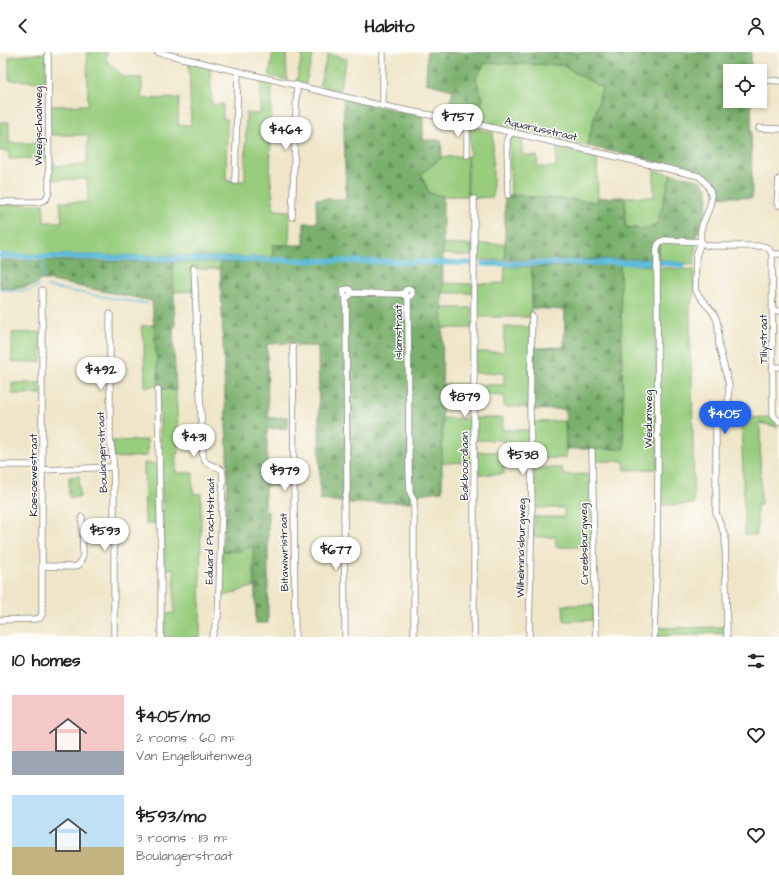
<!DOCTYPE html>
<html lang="en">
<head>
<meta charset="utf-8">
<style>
	:root { --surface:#fff; --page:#f2f2f2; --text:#222; --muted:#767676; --accent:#2563eb }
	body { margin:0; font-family:"Architects Daughter",sans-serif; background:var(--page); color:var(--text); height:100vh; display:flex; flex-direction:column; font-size:15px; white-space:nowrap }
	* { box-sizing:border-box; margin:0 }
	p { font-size:13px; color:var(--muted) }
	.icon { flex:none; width:22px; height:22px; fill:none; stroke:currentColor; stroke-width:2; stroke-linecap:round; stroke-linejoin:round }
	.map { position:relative; height:585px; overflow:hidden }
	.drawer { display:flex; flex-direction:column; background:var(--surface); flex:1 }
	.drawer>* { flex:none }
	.fabs { position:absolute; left:723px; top:12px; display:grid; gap:8px }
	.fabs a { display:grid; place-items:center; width:44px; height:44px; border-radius:0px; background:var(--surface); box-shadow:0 2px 6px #0003; font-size:20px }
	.price { position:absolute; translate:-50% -34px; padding:0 9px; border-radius:14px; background:#fff; color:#222; font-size:13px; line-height:26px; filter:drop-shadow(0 1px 2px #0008) }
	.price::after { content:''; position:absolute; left:50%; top:24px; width:12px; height:9px; margin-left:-6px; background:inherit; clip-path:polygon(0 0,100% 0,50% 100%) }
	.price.current { background:var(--accent); color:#fff }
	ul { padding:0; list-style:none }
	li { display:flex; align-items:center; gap:12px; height:100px; padding:0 12px }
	li span { display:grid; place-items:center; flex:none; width:112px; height:80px; border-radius:0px; color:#555 }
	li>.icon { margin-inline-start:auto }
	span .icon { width:48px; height:48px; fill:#fffc; stroke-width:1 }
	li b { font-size:17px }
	h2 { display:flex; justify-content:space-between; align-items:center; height:48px; padding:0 12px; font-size:17px }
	header { display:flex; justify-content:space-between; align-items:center; height:52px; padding:0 12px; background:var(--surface); font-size:18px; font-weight:700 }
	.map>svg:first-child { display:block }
	.green { fill:#98cd7e; stroke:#5d785c }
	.forest { fill:url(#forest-firs); stroke:#4e6954 }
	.garden { fill:url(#garden-furrows); stroke:#5d785c }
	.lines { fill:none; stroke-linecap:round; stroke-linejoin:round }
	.stream { stroke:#5dbbdb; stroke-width:1.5 }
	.canal { stroke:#5dbbdb; stroke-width:5.5 }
	.minor-casing { stroke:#888482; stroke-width:7 }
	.minor { stroke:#fff; stroke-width:5.5 }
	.labels { text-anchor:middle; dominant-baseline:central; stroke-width:3; stroke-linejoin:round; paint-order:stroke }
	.street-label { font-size:11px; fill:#22223b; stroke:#fdfcf7 }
</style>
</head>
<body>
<header><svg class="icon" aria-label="back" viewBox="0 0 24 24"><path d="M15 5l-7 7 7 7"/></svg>Habito<svg class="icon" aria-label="person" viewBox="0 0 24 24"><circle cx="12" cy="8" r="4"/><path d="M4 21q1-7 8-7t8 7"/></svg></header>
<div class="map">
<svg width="779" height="585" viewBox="0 0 779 585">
	<defs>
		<pattern id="forest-firs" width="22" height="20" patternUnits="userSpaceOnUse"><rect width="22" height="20" fill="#7ab06d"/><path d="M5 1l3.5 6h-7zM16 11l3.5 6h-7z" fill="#648f5b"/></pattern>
		<pattern id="garden-furrows" width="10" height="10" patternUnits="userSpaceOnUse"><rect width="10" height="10" fill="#98cd7e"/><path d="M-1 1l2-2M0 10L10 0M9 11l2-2" fill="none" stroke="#83b06e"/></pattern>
	</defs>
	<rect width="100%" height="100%" fill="#fdfcf7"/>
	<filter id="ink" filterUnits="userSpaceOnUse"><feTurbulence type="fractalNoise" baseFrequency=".025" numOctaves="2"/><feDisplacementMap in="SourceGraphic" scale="8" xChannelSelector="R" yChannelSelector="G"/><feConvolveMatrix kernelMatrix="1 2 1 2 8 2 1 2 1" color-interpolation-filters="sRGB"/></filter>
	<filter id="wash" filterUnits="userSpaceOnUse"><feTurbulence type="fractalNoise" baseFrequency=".012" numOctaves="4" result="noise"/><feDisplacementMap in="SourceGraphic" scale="16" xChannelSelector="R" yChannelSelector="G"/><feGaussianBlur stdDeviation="0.9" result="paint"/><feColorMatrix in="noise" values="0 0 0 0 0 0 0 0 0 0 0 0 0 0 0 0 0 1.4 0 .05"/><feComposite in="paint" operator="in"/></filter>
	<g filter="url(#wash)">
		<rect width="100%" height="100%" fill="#efe5c8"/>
		<g class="green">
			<path d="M87,0H107L106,8L124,25L142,26V47L179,46L178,73H191L189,10L210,15L212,53L223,52V67H227L226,129H245L246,61L260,62L261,28L272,31L270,122L274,158L290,159L289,193H273V205L0,202V152H43L44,170H62L60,150H88L87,127L50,128V114L87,113L88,83H50V54L88,53Z"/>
			<path d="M273,0L286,2L287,28L269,24Z"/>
			<path d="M303,0H314L305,33L296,31Z"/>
			<path d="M46,1V30L9,28V5Z"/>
			<path d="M485,11L562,13L602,36L587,94L476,68L483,47L476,26Z"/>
			<path d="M0,70H9V91H47V106L9,107V99H0Z"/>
			<path d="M472,75L493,80V145L473,146L468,140V104L470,103V76Z"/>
			<path d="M512,83L522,86V103L537,104L538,115H556L557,96L597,105L598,150L511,143L509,88Z"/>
			<path d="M467,104V141L470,144H443L429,141L421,122L442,105Z"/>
			<path d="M654,119L671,122L657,173L643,177L625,175V145H654Z"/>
			<path d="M660,190L696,191L694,213L658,207Z"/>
			<path d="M442,192L472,193L471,204L442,202Z"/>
			<path d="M475,192H505V208H476Z"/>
			<path d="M173,210H220V217H198V215H192L194,239L174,240Z"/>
			<path d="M620,212L655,214L657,417L625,418L624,409H595L594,396H624Z"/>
			<path d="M505,215H532L531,265H476V232L504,231Z"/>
			<path d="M657,215L694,218V243L690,254V302L692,324L694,452L659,453Z"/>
			<path d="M442,231L472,232V241H442Z"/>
			<rect x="442" y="256" width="30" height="20"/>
			<path d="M154,273L159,334L145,335L144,293L141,274Z"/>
			<path d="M504,275H531L529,355H504V344L476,343V333H504V321H475V300H504Z"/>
			<path d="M41,280V310H12V281Z"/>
			<rect x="12" y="331" width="29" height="11"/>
			<rect x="443" y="332" width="29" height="11"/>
			<path d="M159,337L176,338L179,401L176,402V421H193V441L201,442L200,585H162V576L165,562L174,561V517H164Z"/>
			<path d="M772,365L778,375L760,371L761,453H757V483H745L741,366Z"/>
			<path d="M443,366L472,367L473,410L442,411Z"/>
			<path d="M476,366H503V378H529V400H504V422H476V400H504L503,388H476Z"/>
			<path d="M565,369L566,406L533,407L532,370Z"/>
			<path d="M147,388V404L114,406L112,389Z"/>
			<path d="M144,411L157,412L159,471L145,472Z"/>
			<path d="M534,416H562L563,423L591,422L592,495H556V485H533L534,465H564V456H534Z"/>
			<path d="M253,494L255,534L222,545V499H242Z"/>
			<path d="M563,553H594V568L564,569Z"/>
			<path d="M725,575V582L700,581V583L655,584V576Z"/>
		</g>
		<g class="forest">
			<path d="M427,0H751V19H730V49H751L752,146L716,144C715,131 711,123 698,119L587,94L602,36L562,13L485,11L476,26L483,47L476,68L447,61L453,38L426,31Z"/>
			<path d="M343,47L423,64V88H441L442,105L421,122L429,141L443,144L442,439L412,443L411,450L351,451L320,448L318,294H297L296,291L267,292L268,366L288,365V376L267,377V412L265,413V424L292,423V434H265V459H268V571H256L253,494L242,499H222L228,427L220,210H273V193H304V171H317L316,147H346Z"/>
			<path d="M671,122C681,124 693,125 702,130C717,140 699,176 694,189L661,188L656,206L652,207L505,208V145L511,143L598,150V146L625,145V175L643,177L657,172Z"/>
			<path d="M0,208L173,210L175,275L173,276L176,338L159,337L152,249L47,228H40L36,233L14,237L0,235Z"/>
			<path d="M620,212L624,397H566L565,357L532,358L533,296L564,295L565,258L532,256V215Z"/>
		</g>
		<g class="garden">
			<path d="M328,2L347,7L339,39L319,33Z"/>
			<path d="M79,424L80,445H69V425Z"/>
		</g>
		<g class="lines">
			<g class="stream">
				<path d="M43,204V226"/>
				<path d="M47,235L147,252"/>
				<path d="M0,237C11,238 30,242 39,234"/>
			</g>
			<g class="canal">
				<path d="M0,204L470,211"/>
				<path d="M483,212L656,210L682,213"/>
			</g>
		</g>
	</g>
	<g filter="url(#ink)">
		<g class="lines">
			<g class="minor-casing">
				<g id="minor">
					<path d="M157,0L383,54L467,70L699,124C728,150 696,163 701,190L706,193L712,194H763L768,196L772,202H779"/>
					<path d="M383,0V54"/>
					<path d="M767,28L779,29"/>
					<path d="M467,70V103"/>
					<path d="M759,76L779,77"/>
					<path d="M779,127L777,151L779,153"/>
					<path d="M235,129L238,20"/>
					<path d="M508,143L507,87L511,81"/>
					<path d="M474,147V585"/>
					<path d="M0,150H39L46,147L49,140L48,0"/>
					<path d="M292,165L297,33"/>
					<path d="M772,202L773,362L775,366L779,369"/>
					<path d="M194,216L203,405C206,415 215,412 222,418L223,426L218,564L212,585"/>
					<path d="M403,242L406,238L410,237L412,239V242L408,246"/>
					<path d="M347,245L343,242V238L349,237L352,241"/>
					<path d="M773,259H779"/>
					<path d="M110,262V386L113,407L114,437V585"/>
					<path d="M293,295L295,585"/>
					<path d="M773,315H779"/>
					<path d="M158,337L161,519V585"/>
					<path d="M592,399L596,585"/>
					<path d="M0,413H43"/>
					<path d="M43,418L113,415"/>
					<path d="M42,514L73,515L79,513L83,503L82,465"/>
					<path d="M0,568L36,567L40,566L42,562V238"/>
					<path d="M345,585L344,453L347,438L346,247L352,241L403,242L408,246L409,417L410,440L414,449V585"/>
					<path d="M529,585L532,455L530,357L532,264"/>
					<path d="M654,585L657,502L658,417L657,206C657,199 655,191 664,188L701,190L696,204L695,238L703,249L712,259L716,266L718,273L719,295L729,333L728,352L718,367L716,374V461L725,484L727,585"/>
				</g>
			</g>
			<use href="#minor" class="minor"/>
		</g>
	</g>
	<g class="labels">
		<g class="street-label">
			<text transform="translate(38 74) rotate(-90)">Weegschaalweg</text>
			<text transform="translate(541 77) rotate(13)">Aquariusstraat</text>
			<text transform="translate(398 280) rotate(-90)">Islamstraat</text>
			<text transform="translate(763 287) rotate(-90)">Tillystraat</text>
			<text transform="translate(648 367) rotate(-90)">Weidumweg</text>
			<text transform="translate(102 400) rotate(-92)">Boulangerstraat</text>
			<text transform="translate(464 414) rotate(-90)">Bakboordlaan</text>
			<text transform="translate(33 423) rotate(-90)">Koesoewestraat</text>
			<text transform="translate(210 479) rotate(-89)">Eduard Prachtstraat</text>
			<text transform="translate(584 492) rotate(-91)">Creebsburgweg</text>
			<text transform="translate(521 496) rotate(-89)">Wilhelmina'sburgweg</text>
			<text transform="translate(284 500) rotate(-91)">Bitawiwristraat</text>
		</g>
	</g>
</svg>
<div class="fabs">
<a><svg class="icon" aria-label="locate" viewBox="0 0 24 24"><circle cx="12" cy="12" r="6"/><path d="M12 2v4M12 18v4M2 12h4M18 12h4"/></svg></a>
</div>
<b class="price" style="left:458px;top:86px">$757</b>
<b class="price" style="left:286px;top:99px">$464</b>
<b class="price" style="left:101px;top:339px">$492</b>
<b class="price" style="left:465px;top:366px">$879</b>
<b class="price current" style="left:725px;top:383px">$405</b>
<b class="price" style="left:194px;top:406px">$431</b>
<b class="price" style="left:523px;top:424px">$538</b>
<b class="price" style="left:285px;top:440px">$979</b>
<b class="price" style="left:105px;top:500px">$593</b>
<b class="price" style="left:336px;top:519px">$677</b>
</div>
<section class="drawer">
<h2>10 homes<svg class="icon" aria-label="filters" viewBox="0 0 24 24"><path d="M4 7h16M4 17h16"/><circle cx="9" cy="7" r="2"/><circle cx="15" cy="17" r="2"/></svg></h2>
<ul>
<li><span style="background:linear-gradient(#f6c9c9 70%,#9aa5b1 0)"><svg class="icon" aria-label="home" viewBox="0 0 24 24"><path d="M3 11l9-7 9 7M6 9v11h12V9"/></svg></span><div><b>$405/mo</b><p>2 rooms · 60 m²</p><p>Van Engelbuitenweg</p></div><svg class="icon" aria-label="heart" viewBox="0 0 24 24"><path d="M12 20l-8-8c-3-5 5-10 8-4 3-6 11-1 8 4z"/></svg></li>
<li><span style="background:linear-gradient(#bfe0f5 65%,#c2b280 0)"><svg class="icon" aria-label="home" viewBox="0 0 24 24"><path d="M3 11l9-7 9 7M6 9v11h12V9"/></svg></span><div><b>$593/mo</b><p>3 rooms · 113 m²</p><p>Boulangerstraat</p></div><svg class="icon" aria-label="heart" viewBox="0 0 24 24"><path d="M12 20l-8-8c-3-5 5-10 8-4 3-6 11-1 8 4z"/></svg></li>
</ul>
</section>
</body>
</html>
